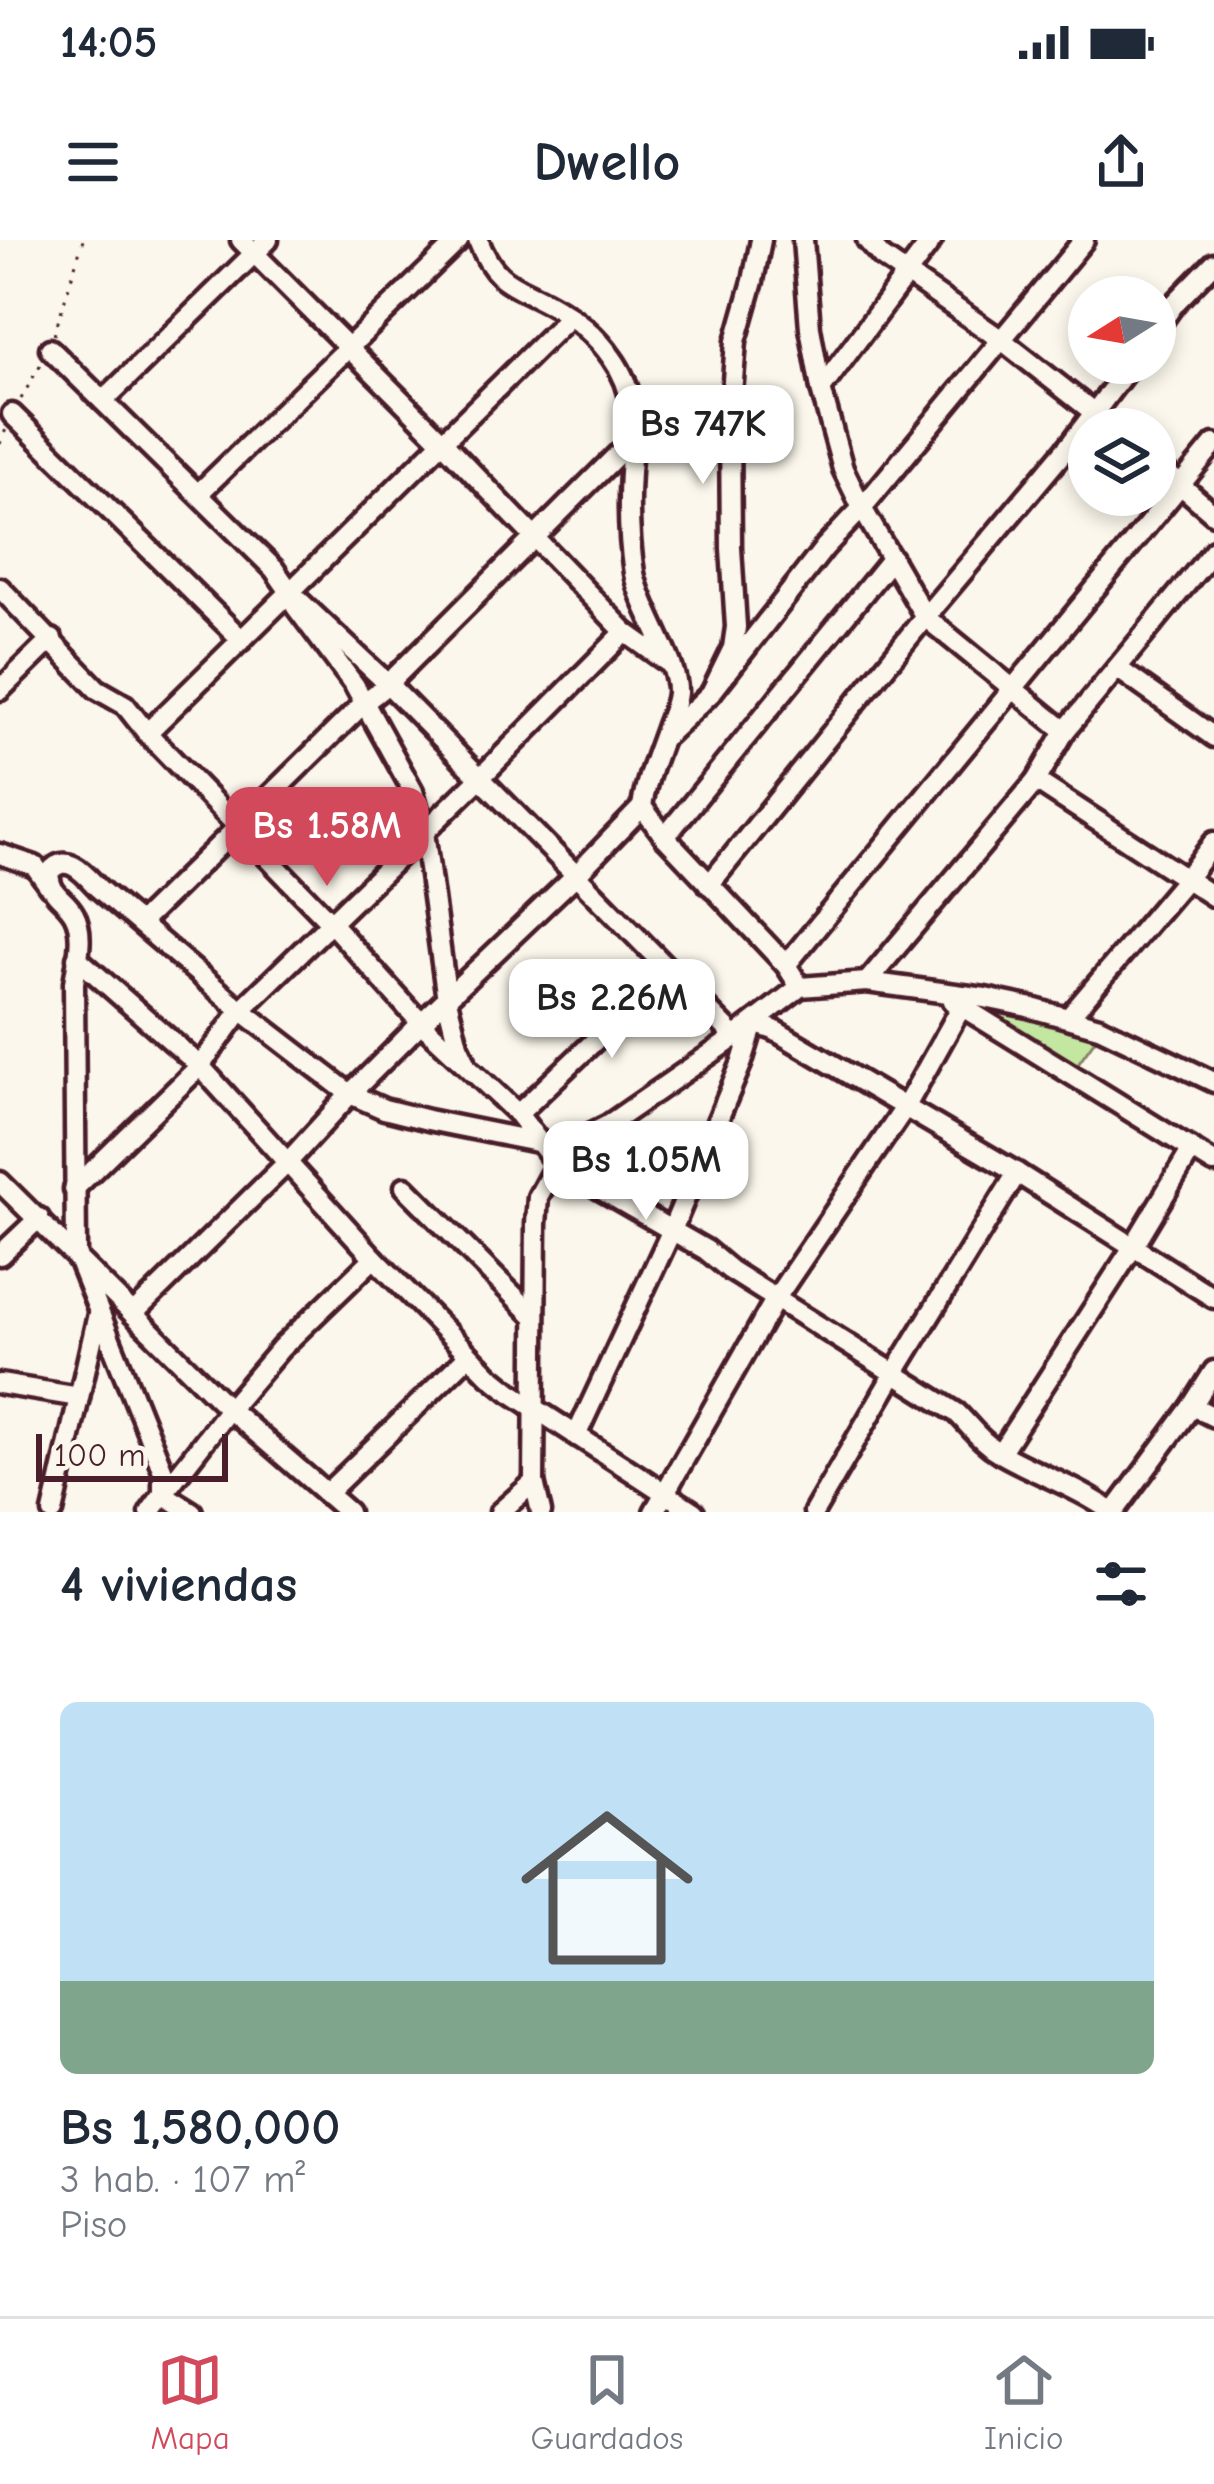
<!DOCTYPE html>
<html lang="es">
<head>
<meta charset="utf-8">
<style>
	:root { --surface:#fff; --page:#f2f2f3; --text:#1f2937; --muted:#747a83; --line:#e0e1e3; --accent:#d1495b }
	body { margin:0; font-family:"Comic Neue",sans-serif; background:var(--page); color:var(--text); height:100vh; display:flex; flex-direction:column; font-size:45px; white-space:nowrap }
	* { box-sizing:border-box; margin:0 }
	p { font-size:39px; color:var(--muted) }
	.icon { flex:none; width:66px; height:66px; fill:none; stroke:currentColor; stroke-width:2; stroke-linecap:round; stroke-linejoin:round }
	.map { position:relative; height:1272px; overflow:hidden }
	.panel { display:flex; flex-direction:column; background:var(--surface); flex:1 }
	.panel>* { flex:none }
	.needle { width:78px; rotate:259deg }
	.fabs { position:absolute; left:1068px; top:36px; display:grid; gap:24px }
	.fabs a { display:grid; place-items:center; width:108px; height:108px; border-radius:50%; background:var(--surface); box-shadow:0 6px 18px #0003; font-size:60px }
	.scale { position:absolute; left:36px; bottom:30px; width:192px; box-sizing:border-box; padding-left:12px; border:6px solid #4a1f2b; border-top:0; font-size:33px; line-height:42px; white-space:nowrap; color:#4a1f2b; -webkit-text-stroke:9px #fbf7ec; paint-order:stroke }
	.price { position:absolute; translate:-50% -102px; padding:0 27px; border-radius:24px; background:#fff; color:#222; font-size:39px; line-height:78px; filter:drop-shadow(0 3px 6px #0008) }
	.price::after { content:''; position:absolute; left:50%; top:72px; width:36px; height:27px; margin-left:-18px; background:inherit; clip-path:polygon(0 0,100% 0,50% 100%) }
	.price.selected { background:var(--accent); color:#fff }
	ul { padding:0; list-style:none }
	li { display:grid; align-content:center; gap:24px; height:636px; padding:0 60px }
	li+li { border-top:3px solid var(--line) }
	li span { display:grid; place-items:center; height:372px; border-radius:18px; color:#555 }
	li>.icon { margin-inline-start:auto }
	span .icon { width:216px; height:216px; fill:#fffc; stroke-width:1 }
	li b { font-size:51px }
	h2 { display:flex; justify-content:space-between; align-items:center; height:144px; padding:0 60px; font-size:51px }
	.status { display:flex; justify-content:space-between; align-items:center; height:84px; padding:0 60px; background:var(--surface); direction:ltr }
	.status svg { height:33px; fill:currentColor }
	header { display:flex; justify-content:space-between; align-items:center; height:156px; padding:0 60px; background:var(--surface); font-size:54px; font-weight:600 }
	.tabs { display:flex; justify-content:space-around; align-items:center; height:168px; border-top:3px solid var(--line); background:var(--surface); font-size:33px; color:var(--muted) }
	.tabs a { display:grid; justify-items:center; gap:6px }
	.tabs .selected { color:var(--accent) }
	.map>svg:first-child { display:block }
	.green { fill:#c3e7a1; stroke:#868366; stroke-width:3 }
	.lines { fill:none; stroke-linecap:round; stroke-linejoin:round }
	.minor-casing { stroke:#4a1f2b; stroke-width:27 }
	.path { stroke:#4a1f2b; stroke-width:3; stroke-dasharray:3 9; stroke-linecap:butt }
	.minor { stroke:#fbf7ec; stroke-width:18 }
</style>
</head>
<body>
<div class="status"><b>14:05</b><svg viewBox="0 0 49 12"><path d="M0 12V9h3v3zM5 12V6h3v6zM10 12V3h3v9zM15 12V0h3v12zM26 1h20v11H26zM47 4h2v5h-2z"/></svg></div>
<header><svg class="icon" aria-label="menu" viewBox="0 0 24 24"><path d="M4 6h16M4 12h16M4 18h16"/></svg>Dwello<svg class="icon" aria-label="share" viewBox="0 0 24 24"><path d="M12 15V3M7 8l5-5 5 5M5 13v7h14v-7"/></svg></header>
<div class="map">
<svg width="1214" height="1272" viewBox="0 0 1214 1272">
	<rect width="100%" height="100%" fill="#fbf7ec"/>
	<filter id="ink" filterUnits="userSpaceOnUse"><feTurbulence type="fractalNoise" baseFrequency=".00833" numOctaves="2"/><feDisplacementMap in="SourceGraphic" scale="24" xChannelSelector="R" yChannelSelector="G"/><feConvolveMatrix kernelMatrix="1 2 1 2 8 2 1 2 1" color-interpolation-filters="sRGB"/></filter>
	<g filter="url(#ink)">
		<path class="green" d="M975,762L1099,794L1074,829Z"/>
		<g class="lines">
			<g class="minor-casing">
				<g id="minor">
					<path d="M241,0L441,200L625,392L667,422"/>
					<path d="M478,0C495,44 514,44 550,64C574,77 597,96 612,118C639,155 633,190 630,232C628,264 629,302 634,333C640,368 679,424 677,453C676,465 670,477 666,488C657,514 646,539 642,567L665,597L786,725L800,747"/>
					<path d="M803,0L810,88L821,149L843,229L862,268L925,377L1065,491"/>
					<path d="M867,0L882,17L1003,101L1115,189"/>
					<path d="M1155,91L1175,63L1214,23"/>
					<path d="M50,109L274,329L290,352L388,444L735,797"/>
					<path d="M821,149L932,0"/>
					<path d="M103,161L268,0"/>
					<path d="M12,174L242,400"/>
					<path d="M1155,223L1214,274"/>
					<path d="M199,253L459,0"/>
					<path d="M0,348L97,449L125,465L147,493L331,683L421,783L518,874L556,924L706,1010L730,1030L957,1173C971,1187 982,1203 1000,1213C1036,1234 1078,1247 1112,1272"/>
					<path d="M296,367L355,446L413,551L424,592L447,760L458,805L465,820"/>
					<path d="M1117,428L1214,497"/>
					<path d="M0,450L52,399"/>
					<path d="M711,453L825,307L862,268L1084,0"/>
					<path d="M147,493L569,77"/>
					<path d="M667,495L711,453L733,408L736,387L731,308L730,180L736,101L753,41L761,0"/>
					<path d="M1036,541L1214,657"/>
					<path d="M665,597L892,318"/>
					<path d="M0,614L35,626L49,646"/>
					<path d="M709,645L925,377L1072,202L1132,123"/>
					<path d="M140,683L365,462L388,444L617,215L634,204"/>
					<path d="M77,718L200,826L374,1018L490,1136L510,1152L694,1272"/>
					<path d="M786,725L1214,204"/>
					<path d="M867,742L1036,541L1065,491L1214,310"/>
					<path d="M953,761L1214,923"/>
					<path d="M1069,777L1186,639L1214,602"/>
					<path d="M518,874L669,730"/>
					<path d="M0,942L229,1169L348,1272"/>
					<path d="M405,947L533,1075"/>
					<path d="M74,949L200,826L241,770L480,538L625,392"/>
					<path d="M0,1015L39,978"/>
					<path d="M133,1074L286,924L350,854L421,783L576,635L642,567"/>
					<path d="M0,1144L79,1157"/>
					<path d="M1192,1166L1214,1177"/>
					<path d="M576,1196L671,992L742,822L754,783L774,790L1017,933L1214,1058"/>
					<path d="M1000,1213L1133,1007L1192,909"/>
					<path d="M326,1254L469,1115"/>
					<path d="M53,1272L98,1074"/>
					<path d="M150,1272L163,1254V1231L76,1014L74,743C77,722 85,694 74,674C64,656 51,658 49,633C66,611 84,633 98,648L241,770L350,854L384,869L428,880L542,903H572L608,885L735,797L800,747L867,742L985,758L1028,767L1099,787L1214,842"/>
					<path d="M192,1272L163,1254L229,1169L281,1108L374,1018"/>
					<path d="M500,1272L534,1242"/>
					<path d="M541,1272L534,1242L536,984L538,957L556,924"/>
					<path d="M654,1272L776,1058L906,866L962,766"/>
					<path d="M814,1272L894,1134L1017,933"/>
					<path d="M1114,1272L1192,1166L1214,1131"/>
				</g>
			</g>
			<g class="path">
				<path d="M54,95L83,0"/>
				<path d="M21,159L43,120"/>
				<path d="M0,204L6,189"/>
			</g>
			<use href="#minor" class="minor"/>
		</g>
	</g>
</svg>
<div class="fabs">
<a><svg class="needle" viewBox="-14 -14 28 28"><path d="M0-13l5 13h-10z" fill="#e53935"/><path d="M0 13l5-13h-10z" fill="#747a83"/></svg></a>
<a><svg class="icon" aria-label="layers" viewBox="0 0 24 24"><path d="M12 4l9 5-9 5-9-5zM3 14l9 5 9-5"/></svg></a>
</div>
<div class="scale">100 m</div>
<b class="price" style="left:703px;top:247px">Bs 747K</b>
<b class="price selected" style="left:327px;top:649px">Bs 1.58M</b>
<b class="price" style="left:612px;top:821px">Bs 2.26M</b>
<b class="price" style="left:646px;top:983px">Bs 1.05M</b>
</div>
<section class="panel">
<h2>4 viviendas<svg class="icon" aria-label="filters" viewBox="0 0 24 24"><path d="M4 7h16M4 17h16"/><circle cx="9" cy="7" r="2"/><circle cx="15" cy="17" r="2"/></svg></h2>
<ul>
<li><span style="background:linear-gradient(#bfe0f5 75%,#7fa58c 0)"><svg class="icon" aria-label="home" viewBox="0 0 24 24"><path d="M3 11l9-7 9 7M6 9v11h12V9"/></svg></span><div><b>Bs 1,580,000</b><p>3 hab. · 107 m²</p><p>Piso</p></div></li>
</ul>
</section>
<nav class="tabs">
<a class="selected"><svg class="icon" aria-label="map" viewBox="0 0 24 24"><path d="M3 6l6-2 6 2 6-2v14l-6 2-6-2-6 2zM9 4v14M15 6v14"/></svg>Mapa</a>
<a><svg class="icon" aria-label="saved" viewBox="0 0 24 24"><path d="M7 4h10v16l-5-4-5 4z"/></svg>Guardados</a>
<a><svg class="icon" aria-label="home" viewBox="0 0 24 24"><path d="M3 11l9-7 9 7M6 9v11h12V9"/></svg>Inicio</a>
</nav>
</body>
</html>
